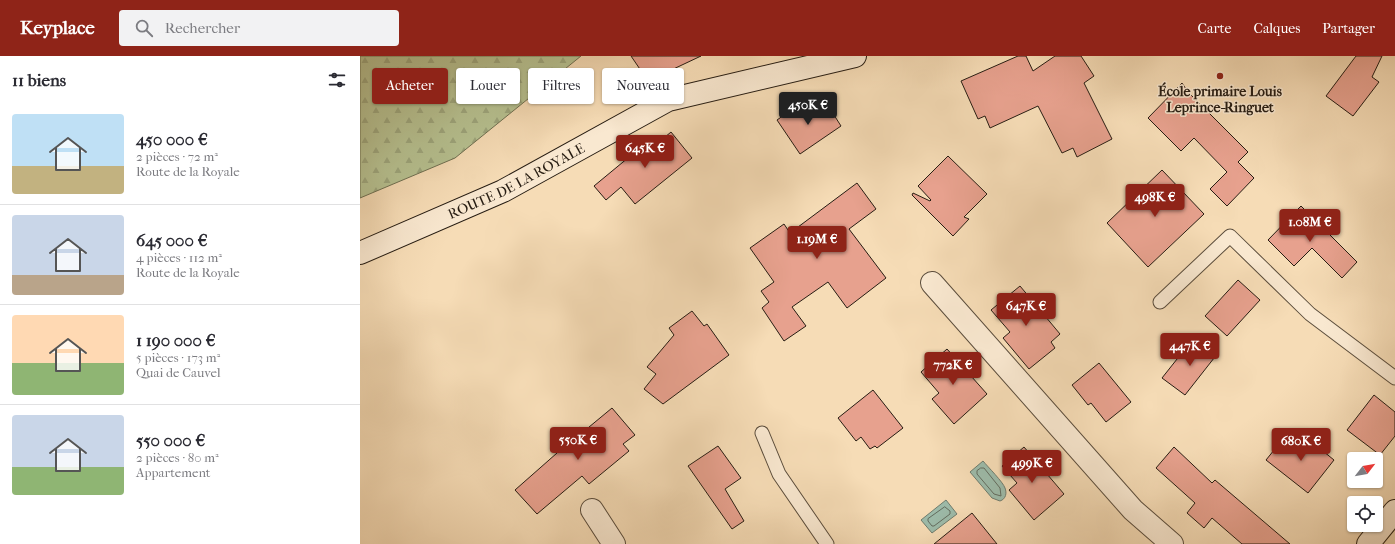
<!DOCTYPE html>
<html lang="fr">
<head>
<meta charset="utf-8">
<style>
	:root { --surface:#fff; --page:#f2f2f3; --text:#2b2b33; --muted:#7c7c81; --line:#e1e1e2; --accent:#8f2418 }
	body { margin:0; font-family:"IM FELL French Canon",serif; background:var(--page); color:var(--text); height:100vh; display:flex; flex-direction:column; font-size:15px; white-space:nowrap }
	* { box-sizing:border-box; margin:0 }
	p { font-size:13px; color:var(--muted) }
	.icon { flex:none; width:22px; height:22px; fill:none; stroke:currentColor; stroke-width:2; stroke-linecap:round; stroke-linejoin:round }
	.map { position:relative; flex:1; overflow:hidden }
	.drawer { display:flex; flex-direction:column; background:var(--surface); width:360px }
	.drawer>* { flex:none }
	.hud { position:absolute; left:12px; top:12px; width:380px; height:36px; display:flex; gap:8px }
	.needle { width:26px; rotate:59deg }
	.tools { position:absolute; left:987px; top:396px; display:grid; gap:8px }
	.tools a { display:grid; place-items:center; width:36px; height:36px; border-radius:4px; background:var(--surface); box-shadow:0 1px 3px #0004; font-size:20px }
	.price { position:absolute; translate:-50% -34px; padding:0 9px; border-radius:4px; background:var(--accent); color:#fff; font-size:13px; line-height:26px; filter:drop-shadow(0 1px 2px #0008) }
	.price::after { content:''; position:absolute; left:50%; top:24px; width:12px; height:9px; margin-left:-6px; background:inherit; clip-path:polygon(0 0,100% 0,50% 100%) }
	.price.current { background:#222; color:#fff }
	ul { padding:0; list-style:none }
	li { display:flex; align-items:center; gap:12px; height:100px; padding:0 12px }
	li+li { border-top:1px solid var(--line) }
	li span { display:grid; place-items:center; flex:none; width:112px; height:80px; border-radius:4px; color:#555 }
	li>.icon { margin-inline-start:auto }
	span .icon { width:48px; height:48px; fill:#fffc; stroke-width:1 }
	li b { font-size:17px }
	h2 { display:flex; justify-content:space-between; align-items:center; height:48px; padding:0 12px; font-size:17px }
	.chip { padding:0 14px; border-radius:4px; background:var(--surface); box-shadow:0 1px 3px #0004; font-size:14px; line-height:36px }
	.chip.current { background:var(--accent); color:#fff }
	header { display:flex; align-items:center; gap:24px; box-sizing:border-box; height:56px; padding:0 20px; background:var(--accent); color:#fff }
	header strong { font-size:19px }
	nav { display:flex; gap:22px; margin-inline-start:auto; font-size:14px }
	.search { width:280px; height:36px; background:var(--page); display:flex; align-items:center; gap:10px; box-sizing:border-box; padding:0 14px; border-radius:4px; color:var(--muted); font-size:15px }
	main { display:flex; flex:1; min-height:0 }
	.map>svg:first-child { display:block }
	.forest { fill:url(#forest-firs); stroke:#6f7052 }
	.water { fill:#9dbcab; stroke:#6e7c6e }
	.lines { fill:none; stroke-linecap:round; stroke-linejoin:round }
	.shore { stroke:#626c5f; stroke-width:1 }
	.building { fill:#e7a18e; stroke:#271d13 }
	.lane-casing { stroke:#5b4d3c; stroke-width:15 }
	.street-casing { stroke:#5b4d3c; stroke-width:24 }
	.secondary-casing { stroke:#271d13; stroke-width:24 }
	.lane { stroke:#f9e8d0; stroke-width:13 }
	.street { stroke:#f9e8d0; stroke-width:22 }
	.secondary { stroke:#f9e8d0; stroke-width:22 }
	.poi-dot { fill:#8f2418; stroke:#f9e8d0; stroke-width:1.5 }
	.labels { text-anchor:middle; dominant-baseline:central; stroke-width:3; stroke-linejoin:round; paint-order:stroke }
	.poi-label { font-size:14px; font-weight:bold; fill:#271d13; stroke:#f9e8d0 }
	.street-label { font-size:14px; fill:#271d13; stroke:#f9e8d0 }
</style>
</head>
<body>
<header>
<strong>Keyplace</strong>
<div class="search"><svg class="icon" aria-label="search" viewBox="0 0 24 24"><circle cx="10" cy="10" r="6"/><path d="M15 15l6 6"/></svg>Rechercher</div>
<nav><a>Carte</a><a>Calques</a><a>Partager</a></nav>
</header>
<main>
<section class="drawer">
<h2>11 biens<svg class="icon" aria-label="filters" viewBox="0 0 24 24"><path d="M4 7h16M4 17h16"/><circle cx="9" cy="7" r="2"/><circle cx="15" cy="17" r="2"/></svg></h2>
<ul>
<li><span style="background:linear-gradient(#bfe0f5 65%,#c2b280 0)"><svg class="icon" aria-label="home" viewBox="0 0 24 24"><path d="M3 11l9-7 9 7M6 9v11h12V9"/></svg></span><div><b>450 000 €</b><p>2 pièces · 72 m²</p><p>Route de la Royale</p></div></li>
<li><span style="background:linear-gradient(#c9d6e8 75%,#b9a48a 0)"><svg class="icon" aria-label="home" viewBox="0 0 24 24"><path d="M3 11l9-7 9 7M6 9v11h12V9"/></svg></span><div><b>645 000 €</b><p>4 pièces · 112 m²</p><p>Route de la Royale</p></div></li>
<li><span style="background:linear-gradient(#ffd9b3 60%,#8fb573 0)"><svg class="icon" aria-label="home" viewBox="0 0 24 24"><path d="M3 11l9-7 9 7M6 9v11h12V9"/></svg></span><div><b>1 190 000 €</b><p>5 pièces · 173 m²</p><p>Quai de Cauvel</p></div></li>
<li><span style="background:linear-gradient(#c9d6e8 65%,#8fb573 0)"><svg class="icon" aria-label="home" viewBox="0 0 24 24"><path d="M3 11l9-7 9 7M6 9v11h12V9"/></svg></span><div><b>550 000 €</b><p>2 pièces · 80 m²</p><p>Appartement</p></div></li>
</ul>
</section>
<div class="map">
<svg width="1035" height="488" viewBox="0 0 1035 488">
	<defs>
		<pattern id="forest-firs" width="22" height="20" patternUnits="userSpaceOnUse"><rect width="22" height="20" fill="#b7c292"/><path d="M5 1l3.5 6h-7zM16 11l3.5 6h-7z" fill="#9da67d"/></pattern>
	</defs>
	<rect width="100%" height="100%" fill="#f6dcb6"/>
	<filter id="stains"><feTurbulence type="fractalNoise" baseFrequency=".005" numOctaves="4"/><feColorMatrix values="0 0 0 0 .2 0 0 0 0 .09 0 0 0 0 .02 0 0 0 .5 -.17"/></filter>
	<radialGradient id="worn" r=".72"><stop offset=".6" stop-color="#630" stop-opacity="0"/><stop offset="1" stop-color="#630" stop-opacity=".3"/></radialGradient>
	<path class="forest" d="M0,0H221L95,102L0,142Z"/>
	<g class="water">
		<path d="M623,405C628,411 643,426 645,432C647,437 646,443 640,445L632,442L610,416Z"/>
		<path d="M586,444L597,458L572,477L561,464Z"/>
	</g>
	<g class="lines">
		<g class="shore">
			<path d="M621,412H624L640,432L641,440L634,438L617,418V415Z"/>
			<path d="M585,451L590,455V458L574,470H572L568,465V463Z"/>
		</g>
	</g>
	<g class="building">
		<path d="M271,0H341L288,25Z"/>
		<path d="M658,0H666L673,15L695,0H721L734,20L724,27L752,83L717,101L713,92L702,97L678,50L630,72L625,60L618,63L601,25Z"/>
		<path d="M996,0H1022L1012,21L1019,26L993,60L966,40Z"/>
		<path d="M822,27L828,36L888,96L878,106L894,122L867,150L850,133L867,116L834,82L821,95L788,62Z"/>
		<path d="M444,45L453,58L467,48L481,70L440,98L417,64Z"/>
		<path d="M311,76L332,102L275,148L261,131L246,144L234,130L286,87L291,93Z"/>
		<path d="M588,100L627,138L604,161L609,163L593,180L552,139L553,137L570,145L571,144L558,130Z"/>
		<path d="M802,114L844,158L788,211L747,167Z"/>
		<path d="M497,127L516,153L489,173L526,222L487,252L468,226L432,251L446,270L424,285L402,252L409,246L401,235L414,226L390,192L424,168L430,177Z"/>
		<path d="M941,150L997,206L982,222L952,192L934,210L908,184Z"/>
		<path d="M878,224L900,244L867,280L845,260Z"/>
		<path d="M660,230L700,278L691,286L695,292L669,313L643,282L650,276L631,254Z"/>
		<path d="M332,255L344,270L347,268L369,299L303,348L284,333L296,318L287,311L314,279L309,272Z"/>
		<path d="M842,284L858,297L825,339L802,322L825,293L831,298Z"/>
		<path d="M587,293L627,338L594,368L572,343L579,337L561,316Z"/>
		<path d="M739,307L771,346L746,366L731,347L728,349L712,329Z"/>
		<path d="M513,334L543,372L517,392L515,390L510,393L501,381L496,385L478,362Z"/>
		<path d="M1014,339L1035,356V380L1020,399L987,374Z"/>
		<path d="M252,352L275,379L263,388L269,395L229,428L222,420L177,458L155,434L197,397L196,396L216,379L217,381Z"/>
		<path d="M942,378L974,404L948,437L906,404L923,383L932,390Z"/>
		<path d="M358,390L381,422L365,433L384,465L372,473L328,410Z"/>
		<path d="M664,391L704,438L674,464L649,434L657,427L642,410Z"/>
		<path d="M814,391L852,427L855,424L930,488H882L852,462L844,472L827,457L835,447L796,412Z"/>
		<path d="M612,457L637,488H574Z"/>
	</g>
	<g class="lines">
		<g class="lane-casing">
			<g id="lane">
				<path d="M800,246L870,180L950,258L1035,322"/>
				<path d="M402,377L419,418L467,488"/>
			</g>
		</g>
		<g class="street-casing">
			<g id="street">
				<path d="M572,227L773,454L812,488"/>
				<path d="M232,454L254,488"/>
			</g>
		</g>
		<g class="secondary-casing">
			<g id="secondary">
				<path id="s1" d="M0,197L143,135L308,44L495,0"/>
				<path d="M1008,488L1035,455"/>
			</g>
		</g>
		<use href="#lane" class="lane"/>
		<use href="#street" class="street"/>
		<use href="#secondary" class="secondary"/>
	</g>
	<circle class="poi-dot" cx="860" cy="20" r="4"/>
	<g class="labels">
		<g class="poi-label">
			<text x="860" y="35">École primaire Louis<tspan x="860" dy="16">Leprince-Ringuet</tspan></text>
		</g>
		<g class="street-label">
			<text stroke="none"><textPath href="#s1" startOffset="172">ROUTE DE LA ROYALE</textPath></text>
		</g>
	</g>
	<rect width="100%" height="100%" filter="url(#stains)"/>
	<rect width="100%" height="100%" fill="url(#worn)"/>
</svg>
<div class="tools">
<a><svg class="needle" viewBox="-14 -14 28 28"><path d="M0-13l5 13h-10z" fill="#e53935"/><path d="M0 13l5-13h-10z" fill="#7c7c81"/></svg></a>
<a><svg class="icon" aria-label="locate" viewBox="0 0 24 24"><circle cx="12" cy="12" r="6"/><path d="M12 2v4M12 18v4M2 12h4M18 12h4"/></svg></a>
</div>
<b class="price current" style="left:448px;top:70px">450K €</b>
<b class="price" style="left:285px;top:113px">645K €</b>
<b class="price" style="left:795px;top:162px">498K €</b>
<b class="price" style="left:950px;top:187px">1.08M €</b>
<b class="price" style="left:457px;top:204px">1.19M €</b>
<b class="price" style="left:666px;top:271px">647K €</b>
<b class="price" style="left:830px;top:311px">447K €</b>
<b class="price" style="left:593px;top:330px">772K €</b>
<b class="price" style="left:218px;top:405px">550K €</b>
<b class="price" style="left:941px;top:406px">680K €</b>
<b class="price" style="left:672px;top:428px">499K €</b>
<div class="hud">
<a class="chip current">Acheter</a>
<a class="chip">Louer</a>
<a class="chip">Filtres</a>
<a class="chip">Nouveau</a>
</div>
</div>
</main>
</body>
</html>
